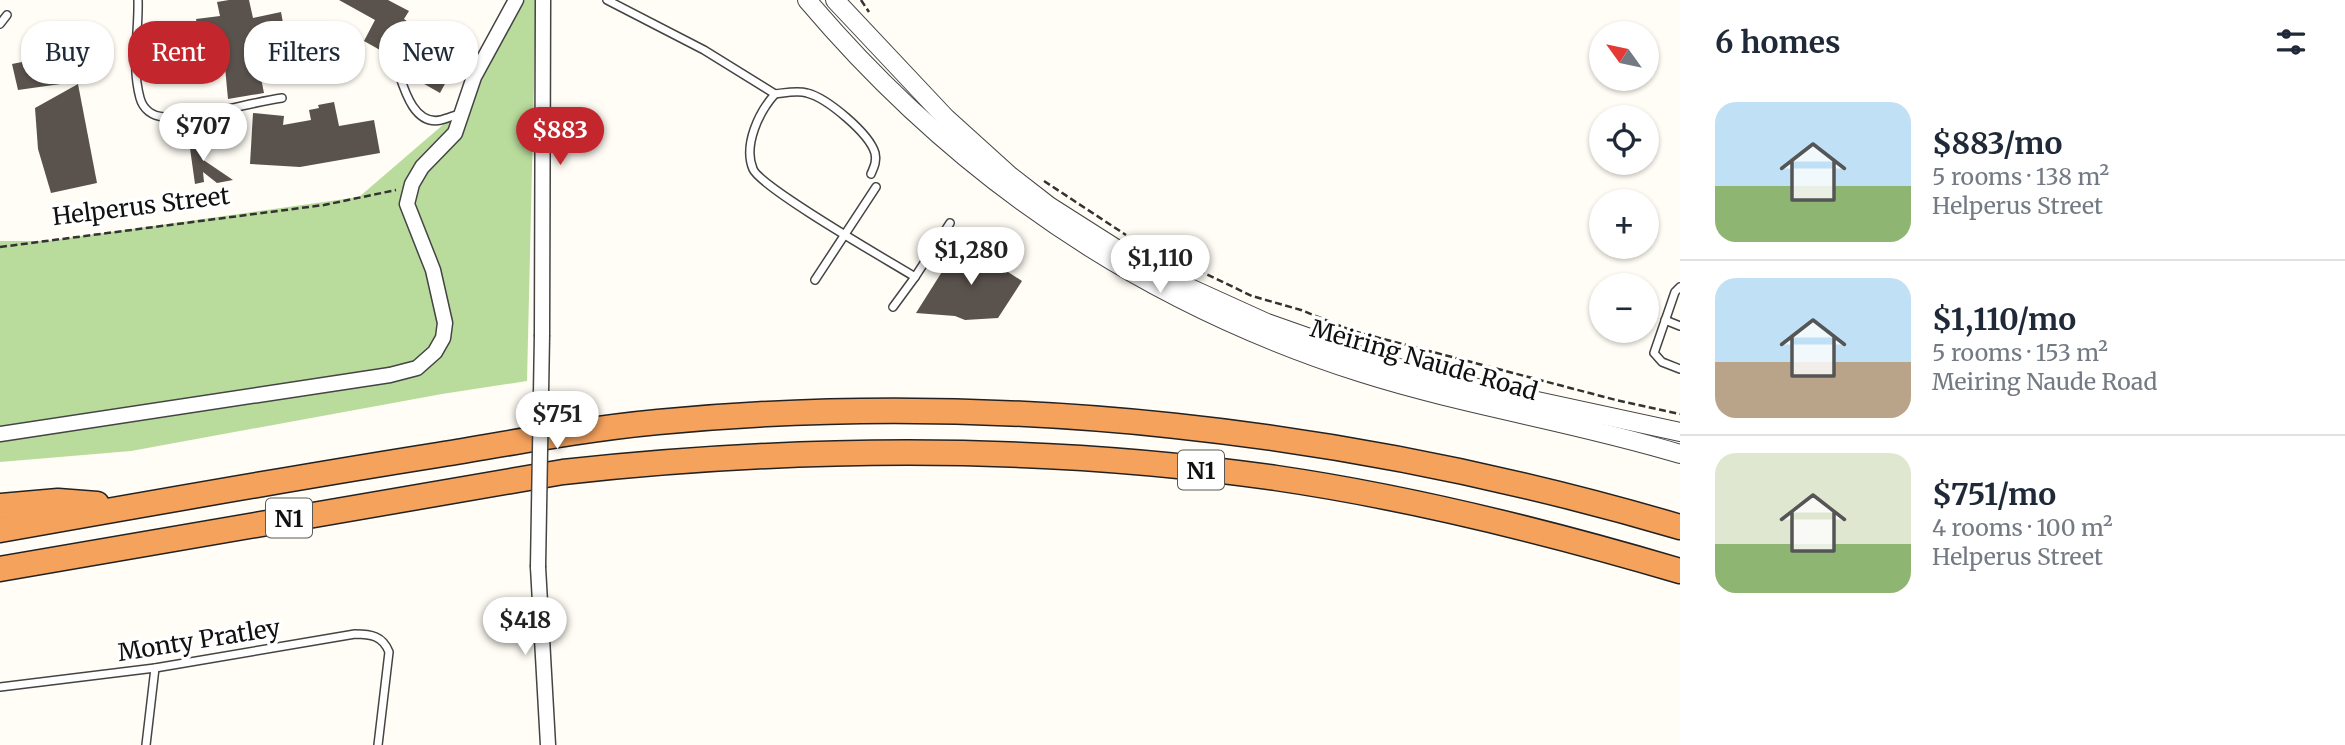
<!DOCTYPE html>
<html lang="en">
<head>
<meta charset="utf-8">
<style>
	:root { --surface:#fff; --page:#f6f6f7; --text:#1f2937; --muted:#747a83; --line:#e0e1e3; --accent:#c4262e }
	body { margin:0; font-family:Merriweather,serif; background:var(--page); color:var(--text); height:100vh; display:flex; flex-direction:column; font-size:26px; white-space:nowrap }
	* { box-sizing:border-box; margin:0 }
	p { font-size:23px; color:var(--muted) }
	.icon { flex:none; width:38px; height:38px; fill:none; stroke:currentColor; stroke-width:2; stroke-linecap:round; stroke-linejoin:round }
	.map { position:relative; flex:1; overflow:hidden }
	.sheet { display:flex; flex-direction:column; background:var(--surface); width:665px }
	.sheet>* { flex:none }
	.top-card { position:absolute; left:21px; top:21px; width:665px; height:63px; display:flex; gap:14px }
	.needle { width:46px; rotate:303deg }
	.buttons { position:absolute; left:1589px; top:21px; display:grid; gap:14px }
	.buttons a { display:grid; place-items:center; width:70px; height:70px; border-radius:50%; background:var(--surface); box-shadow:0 2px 5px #0004; font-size:35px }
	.price { position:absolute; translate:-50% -60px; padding:0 16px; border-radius:24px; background:#fff; color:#222; font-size:23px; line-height:46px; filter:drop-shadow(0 2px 4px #0008) }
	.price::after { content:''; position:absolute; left:50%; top:42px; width:21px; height:16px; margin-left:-10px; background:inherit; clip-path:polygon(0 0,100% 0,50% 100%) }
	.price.active { background:var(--accent); color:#fff }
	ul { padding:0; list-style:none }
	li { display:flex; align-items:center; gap:21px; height:175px; padding:0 35px }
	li+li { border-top:2px solid var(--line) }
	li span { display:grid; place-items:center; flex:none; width:196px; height:140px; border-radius:21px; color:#555 }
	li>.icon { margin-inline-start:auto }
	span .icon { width:84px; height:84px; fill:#fffc; stroke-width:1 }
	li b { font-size:30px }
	h2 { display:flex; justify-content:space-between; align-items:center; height:84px; padding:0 35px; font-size:30px }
	.pill { padding:0 24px; border-radius:28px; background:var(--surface); box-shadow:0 2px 5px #0004; font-size:24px; line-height:63px }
	.pill.active { background:var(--accent); color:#fff }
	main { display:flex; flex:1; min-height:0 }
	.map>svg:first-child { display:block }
	.forest { fill:#b9dc9c }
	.building { fill:#5a524d }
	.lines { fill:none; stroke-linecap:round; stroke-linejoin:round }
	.service-casing { stroke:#444; stroke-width:10 }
	.minor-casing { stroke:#444; stroke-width:17 }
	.tertiary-casing { stroke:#444; stroke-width:20 }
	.motorway-casing { stroke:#222; stroke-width:27 }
	.path { stroke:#333; stroke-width:2.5; stroke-dasharray:7 3.5; stroke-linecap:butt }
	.service { stroke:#fff; stroke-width:7 }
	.minor { stroke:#fff; stroke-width:14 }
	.tertiary { stroke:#fff; stroke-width:18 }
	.motorway { stroke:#f5a25d; stroke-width:24 }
	.minor-bridge-casing { stroke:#444; stroke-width:17; stroke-linecap:butt }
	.minor-bridge { stroke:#fff; stroke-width:14 }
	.labels { text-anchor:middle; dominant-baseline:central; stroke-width:7; stroke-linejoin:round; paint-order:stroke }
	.shield { fill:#fff; stroke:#585858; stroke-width:2 }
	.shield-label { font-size:23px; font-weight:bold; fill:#111 }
	.street-label { font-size:24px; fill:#111; stroke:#fff }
</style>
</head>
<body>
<main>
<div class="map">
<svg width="1680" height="745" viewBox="0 0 1680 745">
	<rect width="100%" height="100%" fill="#fffdf5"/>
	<path class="forest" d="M525,0H536L527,381L442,394L131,451L0,462V241H47L359,197L452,117Z"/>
	<g class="building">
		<path d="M229,0H249L253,18L281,12L286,39L312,55L333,50L336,74L295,84L283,77L281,79L258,63L264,93L228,99L225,67L205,72L196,19L220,16L217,2Z"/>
		<path d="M339,0H388L409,11L404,19L408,22L391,51L380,50L364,41L375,20Z"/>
		<path d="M446,31L467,43L440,93L419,81L425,69L419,66L438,37L442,40Z"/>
		<path d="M67,53H87L89,80L18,90L12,64Z"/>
		<path d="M78,84L97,183L51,193L38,149L35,108Z"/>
		<path d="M334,102L339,126L374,120L380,153L300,167L250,164L253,113L284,116L283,125L311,120L309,110L319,108L318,105Z"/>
		<path d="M232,114L234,126L207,130L206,120Z"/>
		<path d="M199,132L202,159L233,180L217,183L203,172L204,182L195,184L188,134Z"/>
		<path d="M962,240L980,252L984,246L997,260L1007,267L1005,270L1022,281L998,318L965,320L955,316L916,313Z"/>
	</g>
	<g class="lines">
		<g class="service-casing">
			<g id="service">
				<path d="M138,0C139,33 131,65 140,98C143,109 152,116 164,117C197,119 247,103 282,98"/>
				<path d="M607,0L704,50L775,94C759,112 743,145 753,169C761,188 889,261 915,277L950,223"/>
				<path d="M0,24L7,15"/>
				<path d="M398,71C404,89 414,126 441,120C448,118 455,115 462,113"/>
				<path d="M775,94C785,93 797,90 807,93C827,98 869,133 875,153C877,161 874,167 871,174"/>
				<path d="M815,280L876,187"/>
				<path d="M1680,287L1675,292L1654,353L1662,362L1680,369"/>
				<path d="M893,307L915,277"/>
				<path d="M1665,320L1680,326"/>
				<path d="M0,687L155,668L355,634C371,634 383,636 389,652L378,745"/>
				<path d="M146,745L155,668"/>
			</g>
		</g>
		<g class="minor-casing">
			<g id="minor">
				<path d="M542,335L543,0"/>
				<path d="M0,434L390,375L417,368L435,352L443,338L445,323L433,270L407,204L412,184L422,167L455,133L474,77L516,0"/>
				<path d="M538,567L548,745"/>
			</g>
		</g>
		<g class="tertiary-casing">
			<g id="tertiary">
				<path d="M807,0C956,176 1142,303 1362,373C1466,406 1575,422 1680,454"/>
				<path d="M835,0L946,118L1009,175L1049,206L1115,248L1170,279L1267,323L1375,361L1436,379L1680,432"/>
			</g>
		</g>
		<g class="motorway-casing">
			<g id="motorway">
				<path d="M0,506L58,501L97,504"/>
				<path d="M0,530C146,504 292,478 438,455C511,443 584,429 658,422C1000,389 1351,430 1680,527"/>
				<path d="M0,569L563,472C801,446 1039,444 1276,478C1413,498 1548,532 1680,571"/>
			</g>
		</g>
		<g class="path">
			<path d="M861,0L869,12"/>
			<path d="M1044,181L1126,235"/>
			<path d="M1141,243L1252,296L1301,310L1353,331L1616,400L1680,414"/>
			<path d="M0,247L324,205L396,190"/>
		</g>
		<use href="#service" class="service"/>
		<use href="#minor" class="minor"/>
		<use href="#tertiary" class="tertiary"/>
		<use href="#motorway" class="motorway"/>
		<g class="minor-bridge-casing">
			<path id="minor-bridge" d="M538,567L542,335"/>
		</g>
		<use href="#minor-bridge" class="minor-bridge"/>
	</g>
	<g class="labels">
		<g class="shield">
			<rect x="1178" y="450.5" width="46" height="39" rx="5"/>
			<rect x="266" y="498.5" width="46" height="39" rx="5"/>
		</g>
		<g class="shield-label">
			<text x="1201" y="470">N1</text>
			<text x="289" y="518">N1</text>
		</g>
		<g class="street-label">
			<text transform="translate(141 206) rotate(-7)">Helperus Street</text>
			<text transform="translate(1424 360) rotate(16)">Meiring Naude Road</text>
			<text transform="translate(199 640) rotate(-9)">Monty Pratley</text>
		</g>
	</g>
</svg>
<div class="buttons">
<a><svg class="needle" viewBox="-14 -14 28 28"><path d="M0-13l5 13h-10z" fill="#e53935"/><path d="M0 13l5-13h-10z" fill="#747a83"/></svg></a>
<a><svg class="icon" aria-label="locate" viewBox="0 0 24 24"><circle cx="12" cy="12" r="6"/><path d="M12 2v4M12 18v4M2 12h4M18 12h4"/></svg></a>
<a>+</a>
<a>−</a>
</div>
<b class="price" style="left:203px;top:163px">$707</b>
<b class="price active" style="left:560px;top:167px">$883</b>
<b class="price" style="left:971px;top:287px">$1,280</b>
<b class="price" style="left:1160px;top:295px">$1,110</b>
<b class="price" style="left:557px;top:451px">$751</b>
<b class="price" style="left:525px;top:657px">$418</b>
<div class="top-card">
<a class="pill">Buy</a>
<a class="pill active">Rent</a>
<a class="pill">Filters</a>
<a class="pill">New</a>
</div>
</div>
<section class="sheet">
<h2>6 homes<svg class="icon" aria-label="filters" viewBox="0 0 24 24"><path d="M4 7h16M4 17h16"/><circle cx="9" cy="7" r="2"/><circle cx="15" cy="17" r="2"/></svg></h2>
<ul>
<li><span style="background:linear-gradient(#bfe0f5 60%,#8fb573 0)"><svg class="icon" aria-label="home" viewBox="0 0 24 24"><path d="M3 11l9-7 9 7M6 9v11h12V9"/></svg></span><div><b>$883/mo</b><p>5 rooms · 138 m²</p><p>Helperus Street</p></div></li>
<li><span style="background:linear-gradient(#bfe0f5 60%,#b9a48a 0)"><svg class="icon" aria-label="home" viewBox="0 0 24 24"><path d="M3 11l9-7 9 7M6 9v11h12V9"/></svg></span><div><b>$1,110/mo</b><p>5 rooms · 153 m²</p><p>Meiring Naude Road</p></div></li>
<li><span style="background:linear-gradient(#dfe7d0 65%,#8fb573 0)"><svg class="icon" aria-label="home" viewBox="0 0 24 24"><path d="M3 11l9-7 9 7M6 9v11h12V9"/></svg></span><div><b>$751/mo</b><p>4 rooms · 100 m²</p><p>Helperus Street</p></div></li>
</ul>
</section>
</main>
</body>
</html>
